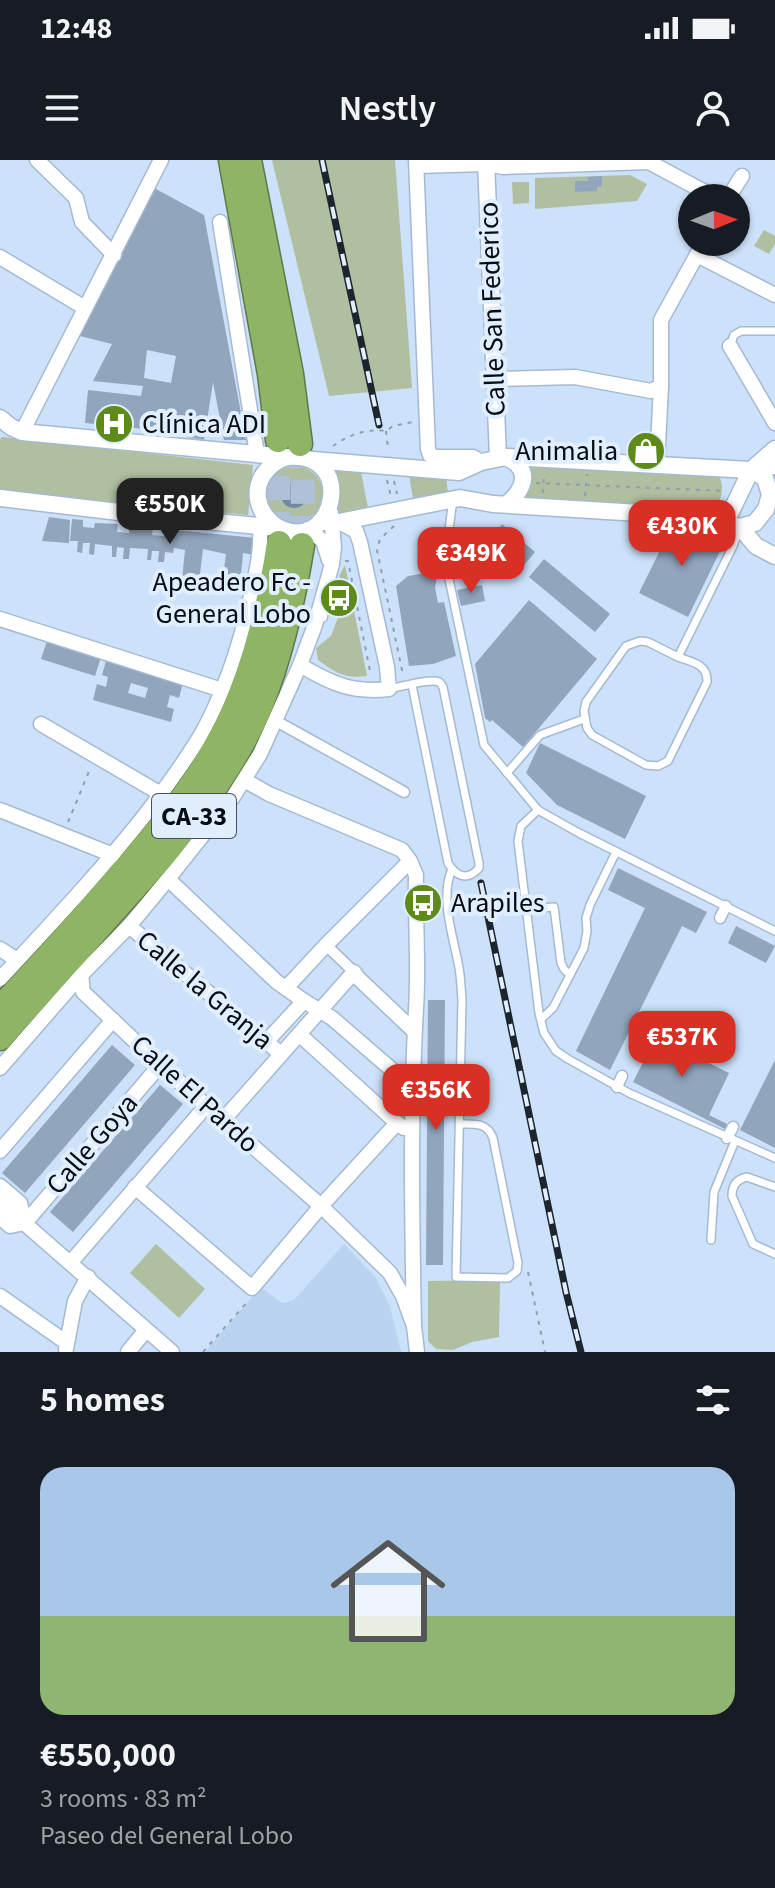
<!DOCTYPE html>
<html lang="en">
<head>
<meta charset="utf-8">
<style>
	:root { --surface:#171b24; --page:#20242c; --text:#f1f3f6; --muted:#9ea1a6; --accent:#d93025 }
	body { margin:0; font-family:"Source Sans 3",sans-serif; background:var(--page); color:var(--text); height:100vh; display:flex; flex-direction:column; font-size:30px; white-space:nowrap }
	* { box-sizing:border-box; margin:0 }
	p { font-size:26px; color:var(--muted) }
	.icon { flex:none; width:44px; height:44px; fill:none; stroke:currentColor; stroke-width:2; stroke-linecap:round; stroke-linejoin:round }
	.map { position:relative; height:1192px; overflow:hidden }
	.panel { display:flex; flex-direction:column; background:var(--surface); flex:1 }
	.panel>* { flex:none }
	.needle { width:52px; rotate:89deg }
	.controls { position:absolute; left:678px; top:24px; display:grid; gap:16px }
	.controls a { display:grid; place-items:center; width:72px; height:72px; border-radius:50%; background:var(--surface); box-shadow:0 2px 6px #0004; font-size:40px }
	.price { position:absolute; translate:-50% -68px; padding:0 18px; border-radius:16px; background:var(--accent); color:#fff; font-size:26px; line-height:52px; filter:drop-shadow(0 2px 4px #0008) }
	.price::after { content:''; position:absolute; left:50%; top:48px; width:24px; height:18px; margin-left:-12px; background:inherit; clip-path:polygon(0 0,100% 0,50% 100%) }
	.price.active { background:#222; color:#fff }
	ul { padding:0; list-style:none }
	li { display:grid; align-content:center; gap:16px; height:424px; padding:0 40px }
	li span { display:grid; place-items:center; height:248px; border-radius:24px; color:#555 }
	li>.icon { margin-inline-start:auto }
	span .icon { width:144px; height:144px; fill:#fffc; stroke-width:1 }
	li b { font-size:34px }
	h2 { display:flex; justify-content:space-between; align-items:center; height:96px; padding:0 40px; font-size:34px }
	.status { display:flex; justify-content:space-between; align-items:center; height:56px; padding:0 40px; background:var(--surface); direction:ltr }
	.status svg { height:22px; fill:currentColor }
	header { display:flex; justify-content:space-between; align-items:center; height:104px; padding:0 40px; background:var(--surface); font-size:36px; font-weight:600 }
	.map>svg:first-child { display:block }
	.built { fill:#b9d3f1 }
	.green { fill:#afbfa0 }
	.water { fill:#7088a2 }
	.building { fill:#91a5bc; fill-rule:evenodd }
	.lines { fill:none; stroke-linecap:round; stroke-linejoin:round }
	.motorway-tunnel { stroke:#aec1d8; stroke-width:24; stroke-dasharray:24 12; stroke-linecap:butt }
	.service-casing { stroke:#a5bad2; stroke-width:10 }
	.pedestrian-casing { stroke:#a5bad2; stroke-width:13 }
	.minor-casing { stroke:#a5bad2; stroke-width:17 }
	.tertiary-casing { stroke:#a5bad2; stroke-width:19 }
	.motorway-casing { stroke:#5e7949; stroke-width:27 }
	.path { stroke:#8f9fb3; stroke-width:2; stroke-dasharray:4 6; stroke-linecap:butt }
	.service { stroke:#fff; stroke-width:7 }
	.pedestrian { stroke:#fff; stroke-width:10 }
	.minor { stroke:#fff; stroke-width:14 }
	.tertiary { stroke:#fff; stroke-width:16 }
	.motorway { stroke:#8eb465; stroke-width:24 }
	.rail-casing { stroke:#1c242e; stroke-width:7 }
	.rail { stroke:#e1eefd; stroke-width:4; stroke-dasharray:12; stroke-linecap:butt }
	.labels { text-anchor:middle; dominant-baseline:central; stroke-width:8; stroke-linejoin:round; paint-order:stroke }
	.shield { fill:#e1eefd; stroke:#48505a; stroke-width:2 }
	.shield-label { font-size:26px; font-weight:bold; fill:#060c14 }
	.street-label { font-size:28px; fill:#060c14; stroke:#e1eefd }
	.poi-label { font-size:28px; fill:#060c14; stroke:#e1eefd; text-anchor:start }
</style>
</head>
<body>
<div class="status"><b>12:48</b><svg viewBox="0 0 49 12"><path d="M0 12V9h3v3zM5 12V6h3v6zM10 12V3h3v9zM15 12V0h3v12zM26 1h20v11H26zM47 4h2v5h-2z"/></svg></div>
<header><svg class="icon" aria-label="menu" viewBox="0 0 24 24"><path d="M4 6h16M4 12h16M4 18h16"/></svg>Nestly<svg class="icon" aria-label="person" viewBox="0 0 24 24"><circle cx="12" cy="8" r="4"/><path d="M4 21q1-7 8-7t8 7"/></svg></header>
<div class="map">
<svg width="775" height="1192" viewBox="0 0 775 1192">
	<rect width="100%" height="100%" fill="#cce1fa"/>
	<path class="built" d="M344,1084L376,1118L390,1146L401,1192H205L261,1127L280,1142L285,1143L294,1140Z"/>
	<g class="green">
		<path d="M272,0H395L412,228L329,236Z"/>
		<path d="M630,15L647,24L637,41L535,49V18Z"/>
		<path d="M512,22H529V43L513,44Z"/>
		<path d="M764,70L775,76V84L769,94L754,86Z"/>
		<path d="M2,277L253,305L248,355L5,332L0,329V279Z"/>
		<circle cx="295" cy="334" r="28"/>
		<path d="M528,306L719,316C724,325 723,339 715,346L531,342L526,337Z"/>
		<path d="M335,311L361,312L368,348L338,353L337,330L333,314Z"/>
		<path d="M409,315L446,318L448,332L413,339Z"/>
		<path d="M345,405L367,516C345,519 336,513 318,500L316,488L331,476L346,437L339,416Z"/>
		<path d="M156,1084L205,1129L179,1158L130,1113Z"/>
		<path d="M500,1120L499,1177L472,1182L453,1190L436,1189L428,1181V1121Z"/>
	</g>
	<circle class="water" cx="294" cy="335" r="13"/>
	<g class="building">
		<path d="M602,16V26L597,27V31L575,32V21H588V17Z"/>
		<path d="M154,28L204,55L246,280H224L213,222L204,280L136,268L85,263L88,230L141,236L143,226L93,221L112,184L80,176ZM147,190L176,196L171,223L144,218Z"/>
		<path d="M49,357L70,360L69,383L42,381Z"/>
		<path d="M72,359L83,360V367L94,368L95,363L118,364L117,372L129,373V365L153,368L152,375L164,376V369L257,378L255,395L243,393L240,426L222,424L226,394L203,389L199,422L182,420L185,390L174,388L173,393L165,392L164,402H158L159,391H152L151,400H147L148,389L130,388L129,399H123L124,388L117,387L116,397H112V386L95,384L94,395L89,394L90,383H83L82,393L77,392L78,381H70Z"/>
		<path d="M502,364L535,392L520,410L506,401L512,390L505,400L486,389Z"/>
		<path d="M673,364L688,365L724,383L688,457L639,433Z"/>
		<path d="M544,399L610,454L595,472L529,417Z"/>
		<path d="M433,412L437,417L435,427L438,443L444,442L456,496L433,504L409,506L396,426L408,416Z"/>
		<path d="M482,425L485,441L461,446L457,430Z"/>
		<path d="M529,440L597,499L523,587L492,560L490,562L485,558L475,504Z"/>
		<path d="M47,481L101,497L95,516L41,499Z"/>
		<path d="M106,501L183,523L179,538L170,535L167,547L174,549L171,562L93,540L97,524L106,527L108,517L102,515ZM131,523L148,528L145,538L128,533Z"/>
		<path d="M540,583L646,636L625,679L557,645L526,613Z"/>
		<path d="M618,708L707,752L696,773L682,766L610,910L576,891L645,748L608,730Z"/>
		<path d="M736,766L775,786L766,803L728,783Z"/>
		<path d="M428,840H445L443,1105H426Z"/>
		<path d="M656,877L729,913L709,955L727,964L725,969L633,922Z"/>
		<path d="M112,885L135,905L25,1033L2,1013Z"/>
		<path d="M775,900V988L740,970Z"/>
		<path d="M160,925L183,944L73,1072L50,1052Z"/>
	</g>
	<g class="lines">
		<g class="motorway-tunnel">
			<path d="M278,280L279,383"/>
			<path d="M300,284L303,328L302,385"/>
		</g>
		<g class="service-casing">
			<g id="service">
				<path d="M730,186L734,175L741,171H775"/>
				<path d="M453,339L445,400L484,585L538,650L579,673L775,771"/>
				<path d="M323,458L330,432"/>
				<path d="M678,497C692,502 708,504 707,522L668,601L658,606L646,605L592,575L587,568L584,551L586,542L626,486L640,481L648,482L678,497L733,386L739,369"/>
				<path d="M389,529C399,527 431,518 439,522C441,523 442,526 443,527L479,703V708C468,721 456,717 448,703L412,525"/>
				<path d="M507,613L540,575L584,559"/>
				<path d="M538,650L521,666L518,681L539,853L544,873L556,891L568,899L629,933L775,998"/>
				<path d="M452,709C439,739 454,778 459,808C461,819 461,829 462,840L456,1117L508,1118L517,1111L518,1103L493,978C487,962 474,964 459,964"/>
				<path d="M525,749L554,747L561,803L564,809L570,815"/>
				<path d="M541,859L553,848L584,788L587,771L586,758L590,745L616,692"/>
				<path d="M775,1027L747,1017C737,1019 732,1025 732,1036L753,1084L775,1094"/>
				<path d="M711,1080L714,1032L735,981"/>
			</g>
		</g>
		<g class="pedestrian-casing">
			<g id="pedestrian">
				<path d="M276,561L404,632"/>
				<path d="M720,758L726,746"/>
				<path d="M326,785L354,812"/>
				<path d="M617,927L622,916"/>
				<path d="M727,978L733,967"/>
			</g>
		</g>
		<g class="minor-casing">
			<g id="minor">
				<path d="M37,0L76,38L82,62L114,95"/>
				<path d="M416,0L428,289L430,295L434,297H473L481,302"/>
				<path d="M417,6L486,4L503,7L649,2L716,38"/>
				<path d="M728,38L742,16"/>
				<path d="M220,62L257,294"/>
				<path d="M697,95L775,135"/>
				<path d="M0,97L85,148"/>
				<path d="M730,186L775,263"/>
				<path d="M494,219L575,217L651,231L661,226"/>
				<path d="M22,272L161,0"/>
				<path d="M657,305L661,226V160L704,82"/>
				<path d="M308,369L323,381L329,400"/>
				<path d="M0,459L222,530"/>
				<path d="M300,505C332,524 352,533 389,529L387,507L360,382L356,371L339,362"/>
				<path d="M41,564L161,634"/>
				<path d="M244,620L269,634L402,690L410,701L416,715C415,760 419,805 416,849C410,954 412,1060 414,1166"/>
				<path d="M0,650L113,695"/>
				<path d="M168,719L277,822L304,841L332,858L413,928"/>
				<path d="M129,766L281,894"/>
				<path d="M0,789L17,800"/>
				<path d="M81,815L83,832L160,905L321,1046L390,1113L403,1136L414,1166L417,1192"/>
				<path d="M0,819C50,765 100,712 145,655C165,629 184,603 201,575C223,535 239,489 249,444C255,418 262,393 260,366"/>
				<path d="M286,828L326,785L410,701"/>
				<path d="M300,875L397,963L404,968"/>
				<path d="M266,882L304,841"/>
				<path d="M0,908L81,815L129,766L168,719L233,637L260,594L300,505L315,465L332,404L334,387L331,353"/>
				<path d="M224,959L354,812L357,817L414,871"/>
				<path d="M0,991L113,860"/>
				<path d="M0,1026L20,1043L25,1063"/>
				<path d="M135,1027L252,1128L321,1046L397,963"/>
				<path d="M0,1042L172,1192"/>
				<path d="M0,1057L10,1066L25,1063"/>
				<path d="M25,1063L160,905"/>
				<path d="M71,1102L207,945"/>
				<path d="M0,1136L67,1183"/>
				<path d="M66,1189L75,1141L88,1117"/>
				<path d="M128,1192L146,1170"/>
			</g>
		</g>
		<g class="tertiary-casing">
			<g id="tertiary">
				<path d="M486,0L498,298"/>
				<path d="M0,258L11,267L22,272L287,297C358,290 335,395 279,368C268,362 260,351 258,339C255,319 269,303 287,297"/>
				<path d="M506,297C510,300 514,301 517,304C531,318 518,335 507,344"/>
				<path d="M313,300L459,312L481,302L506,297L751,310L775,306"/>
				<path d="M0,338L153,356L279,368"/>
				<path d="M320,362H339L460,338L493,344L689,356L740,367L755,363L766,349L770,335L765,318L751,310"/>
				<path d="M725,364L751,310L775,289"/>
				<path d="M740,367L756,386L775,396"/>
			</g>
		</g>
		<g class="motorway-casing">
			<g id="motorway">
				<path d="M231,0L270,214L278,280"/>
				<path d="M249,0L291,214L300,284"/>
				<path d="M0,848C43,802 85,756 126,708C171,656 215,600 240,536C260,486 271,436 279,383"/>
				<path d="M0,878L162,697C199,651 237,602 260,547C281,495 293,441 302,385"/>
			</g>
		</g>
		<g class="path">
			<path d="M736,54L753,64"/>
			<path d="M386,271L388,289"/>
			<path d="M333,286C348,275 367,268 386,271L393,266L413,262"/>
			<path d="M387,320L391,337"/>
			<path d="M394,321L397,334"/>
			<path d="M536,323L726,331"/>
			<path d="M543,333L544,315"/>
			<path d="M585,336L587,314"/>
			<path d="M394,366L380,379L377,390L403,515"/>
			<path d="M345,401H348L370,511L373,510"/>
			<path d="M68,662L90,609"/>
			<path d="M528,1112L545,1192"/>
			<path d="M203,1192L249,1140"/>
		</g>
		<use href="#service" class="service"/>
		<use href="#pedestrian" class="pedestrian"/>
		<use href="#minor" class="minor"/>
		<use href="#tertiary" class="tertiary"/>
		<use href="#motorway" class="motorway"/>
		<g class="rail-casing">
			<g id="rail">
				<path d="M322,0L379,265"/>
				<path d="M481,723L566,1132L581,1192"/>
			</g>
		</g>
		<use href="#rail" class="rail"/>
	</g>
	<defs>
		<g id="hospital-disc" transform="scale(2)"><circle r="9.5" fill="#5e8a1a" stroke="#e1eefd"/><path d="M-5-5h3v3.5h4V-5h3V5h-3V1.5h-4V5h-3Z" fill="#fff"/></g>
		<g id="shop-disc" transform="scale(2)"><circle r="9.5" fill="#5e8a1a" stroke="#e1eefd"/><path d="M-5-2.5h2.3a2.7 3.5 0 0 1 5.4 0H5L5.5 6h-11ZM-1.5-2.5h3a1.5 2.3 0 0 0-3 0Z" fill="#fff"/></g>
		<g id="bus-disc" transform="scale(2)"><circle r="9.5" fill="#5e8a1a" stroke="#e1eefd"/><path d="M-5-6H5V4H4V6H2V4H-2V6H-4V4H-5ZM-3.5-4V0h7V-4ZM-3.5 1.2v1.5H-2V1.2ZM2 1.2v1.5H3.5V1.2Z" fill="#fff"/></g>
	</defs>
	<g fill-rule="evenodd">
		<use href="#hospital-disc" x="114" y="264"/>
		<use href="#shop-disc" x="646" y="291"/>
		<use href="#bus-disc" x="339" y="438"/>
		<use href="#bus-disc" x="423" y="743"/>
	</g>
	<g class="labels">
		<rect class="shield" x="152" y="634" width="84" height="44" rx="6"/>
		<g class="shield-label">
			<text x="194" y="656">CA-33</text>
		</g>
		<g class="street-label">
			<text transform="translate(492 149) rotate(-92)">Calle San Federico</text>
			<text transform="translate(205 830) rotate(40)">Calle la Granja</text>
			<text transform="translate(195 934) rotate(42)">Calle El Pardo</text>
			<text transform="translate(92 984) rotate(-49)">Calle Goya</text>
		</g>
		<g class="poi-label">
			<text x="142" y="264">Clínica ADI</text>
			<text x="618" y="291" text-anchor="end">Animalia</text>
			<text x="311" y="422" text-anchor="end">Apeadero Fc -<tspan x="311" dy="32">General Lobo</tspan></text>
			<text x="451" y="743">Arapiles</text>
		</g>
	</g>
</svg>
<div class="controls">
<a><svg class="needle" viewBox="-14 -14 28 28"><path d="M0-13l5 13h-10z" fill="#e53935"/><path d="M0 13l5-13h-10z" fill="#9ea1a6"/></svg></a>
</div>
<b class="price active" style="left:170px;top:386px">€550K</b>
<b class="price" style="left:682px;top:408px">€430K</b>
<b class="price" style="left:471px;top:435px">€349K</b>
<b class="price" style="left:682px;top:919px">€537K</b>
<b class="price" style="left:436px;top:972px">€356K</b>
</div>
<section class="panel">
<h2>5 homes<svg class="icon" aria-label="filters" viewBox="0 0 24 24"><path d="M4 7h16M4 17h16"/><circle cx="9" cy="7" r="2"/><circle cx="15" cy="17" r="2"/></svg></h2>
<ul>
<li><span style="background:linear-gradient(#a9c7e8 60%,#8fb573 0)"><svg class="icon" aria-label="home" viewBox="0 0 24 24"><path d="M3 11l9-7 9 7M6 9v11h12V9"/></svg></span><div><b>€550,000</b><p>3 rooms · 83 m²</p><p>Paseo del General Lobo</p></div></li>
</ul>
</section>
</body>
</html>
